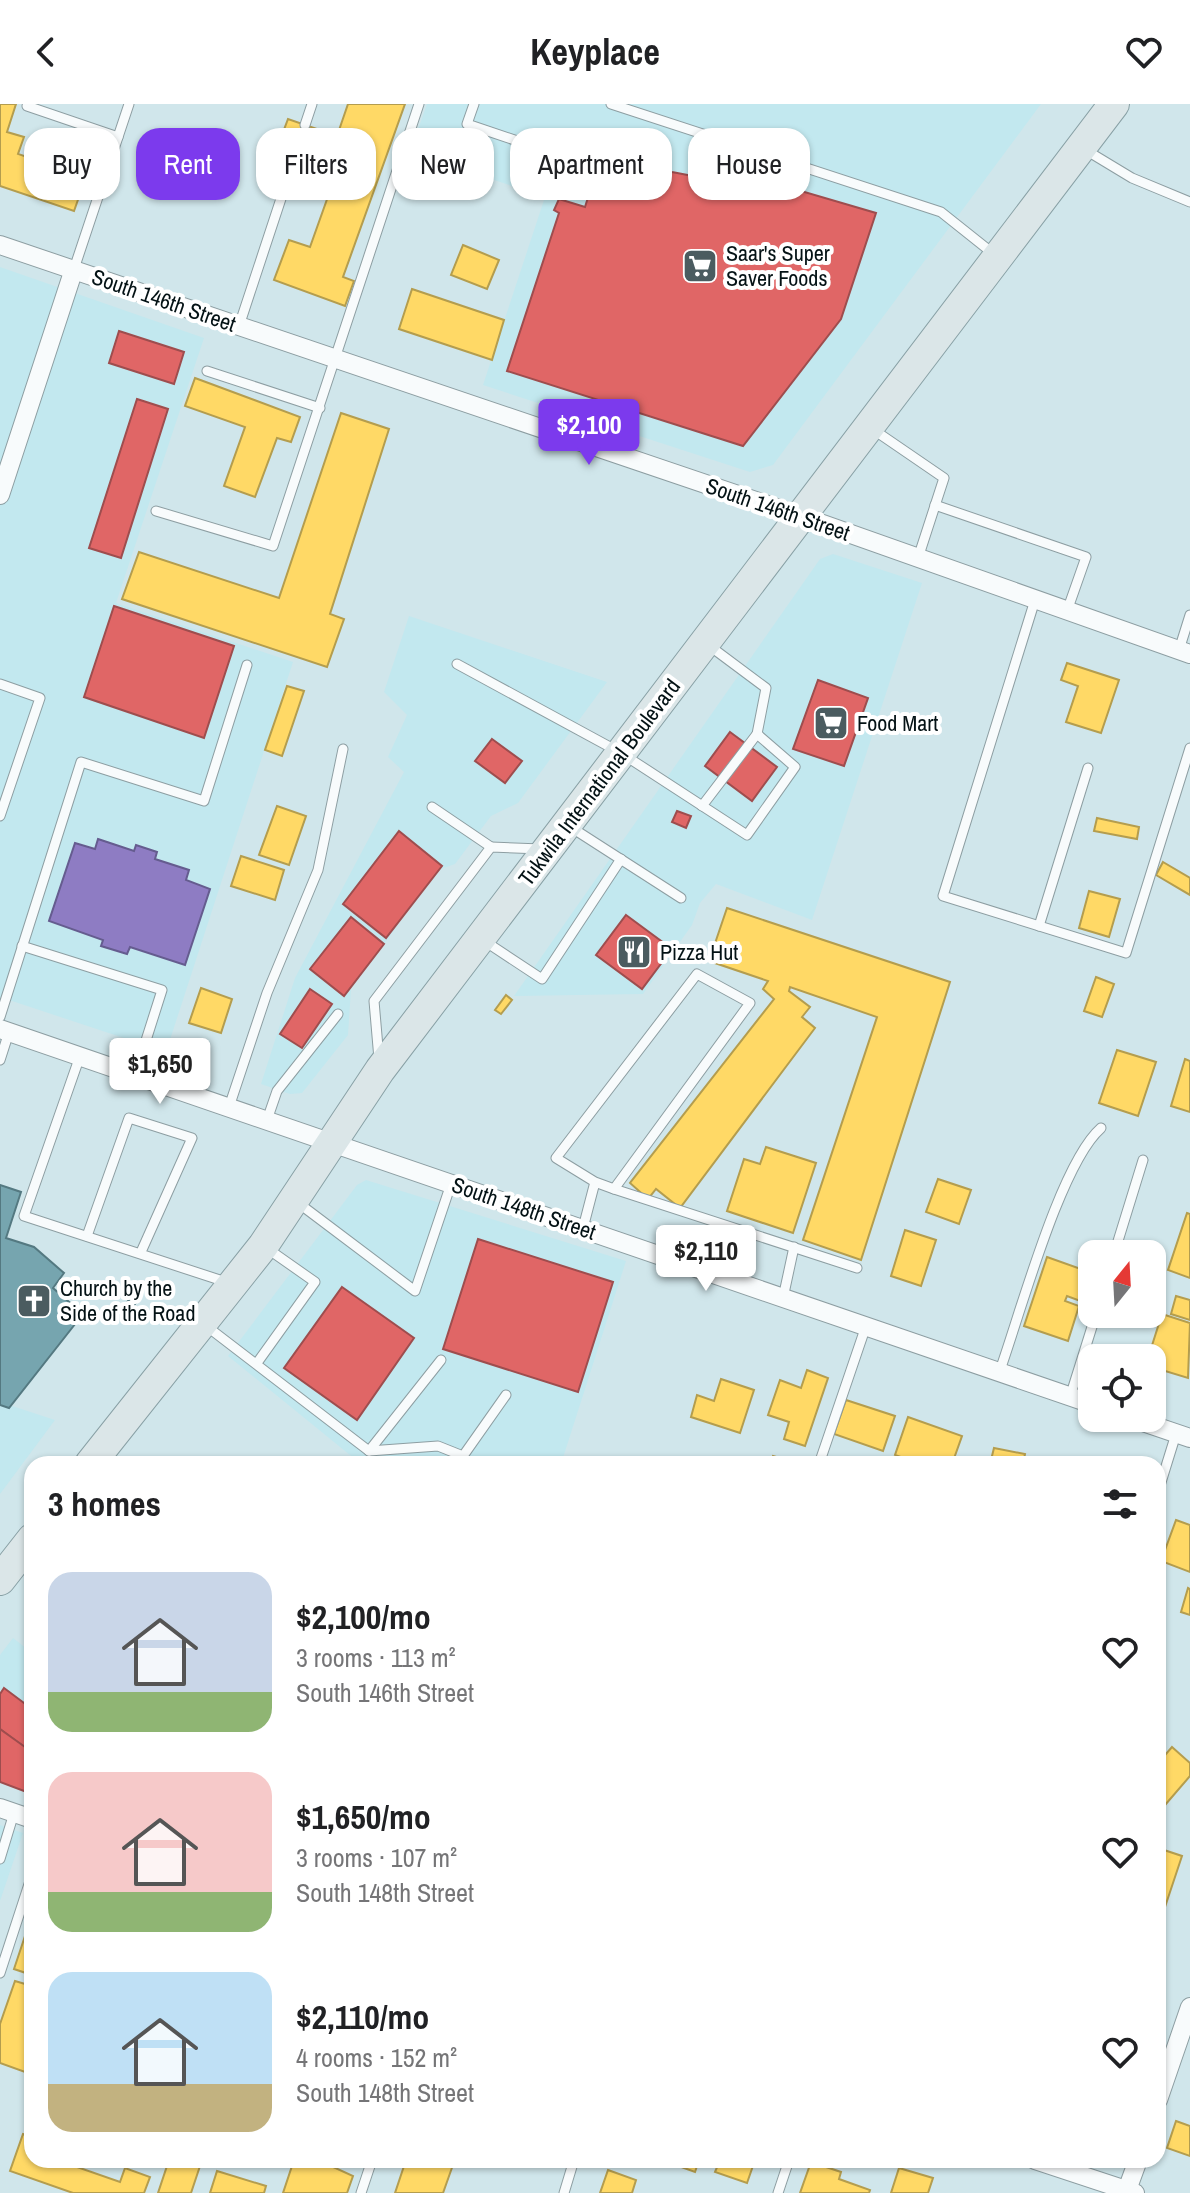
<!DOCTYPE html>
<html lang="en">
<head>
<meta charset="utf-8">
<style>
	:root { --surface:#fff; --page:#f2f2f2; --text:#202124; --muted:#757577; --accent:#7c3aed }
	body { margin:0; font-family:"Archivo Narrow",sans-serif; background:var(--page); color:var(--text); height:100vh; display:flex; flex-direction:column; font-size:30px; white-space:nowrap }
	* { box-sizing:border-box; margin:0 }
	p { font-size:26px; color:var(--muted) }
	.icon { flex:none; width:44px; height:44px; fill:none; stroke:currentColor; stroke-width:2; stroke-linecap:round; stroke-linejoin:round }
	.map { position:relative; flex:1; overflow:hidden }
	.details { position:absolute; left:24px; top:1352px; width:1142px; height:712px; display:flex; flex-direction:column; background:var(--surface); border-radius:24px; box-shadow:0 2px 6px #0004 }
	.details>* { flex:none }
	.banner { position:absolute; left:24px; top:24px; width:1142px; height:72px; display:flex; gap:16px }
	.needle { width:52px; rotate:18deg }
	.controls { position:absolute; left:1078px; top:1136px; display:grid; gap:16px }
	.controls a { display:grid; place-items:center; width:88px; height:88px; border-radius:16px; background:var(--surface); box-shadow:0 2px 6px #0004; font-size:40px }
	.price { position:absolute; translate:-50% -68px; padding:0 18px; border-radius:8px; background:#fff; color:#222; font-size:26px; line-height:52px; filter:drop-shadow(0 2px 4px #0008) }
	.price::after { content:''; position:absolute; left:50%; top:48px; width:24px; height:18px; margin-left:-12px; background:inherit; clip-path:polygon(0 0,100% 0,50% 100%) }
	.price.active { background:var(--accent); color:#fff }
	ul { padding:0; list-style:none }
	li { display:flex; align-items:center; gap:24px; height:200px; padding:0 24px }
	li span { display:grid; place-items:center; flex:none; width:224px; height:160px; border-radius:24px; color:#555 }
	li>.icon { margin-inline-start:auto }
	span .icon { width:96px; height:96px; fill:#fffc; stroke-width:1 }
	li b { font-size:34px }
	h2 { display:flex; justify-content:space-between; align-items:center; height:96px; padding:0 24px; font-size:34px }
	.tag { padding:0 28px; border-radius:24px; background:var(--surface); box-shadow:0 2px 6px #0004; font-size:28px; line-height:72px }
	.tag.active { background:var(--accent); color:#fff }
	header { display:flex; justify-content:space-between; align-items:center; height:104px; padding:0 24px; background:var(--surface); font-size:36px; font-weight:700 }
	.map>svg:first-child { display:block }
	.built { fill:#c2e8ef }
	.homes { fill:#ffd966; stroke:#b49d4e; stroke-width:2 }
	.shops { fill:#e06666; stroke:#9e4d4e; stroke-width:2 }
	.offices { fill:#8e7cc3; stroke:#655c8f; stroke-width:2 }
	.public { fill:#76a5af; stroke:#547981; stroke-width:2 }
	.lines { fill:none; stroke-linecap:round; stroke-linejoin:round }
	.lane-casing { stroke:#8d9ea2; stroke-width:11 }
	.street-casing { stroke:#8d9ea2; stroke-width:20 }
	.primary-casing { stroke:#88a0a5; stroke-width:32 }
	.lane { stroke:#f8fbfc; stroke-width:9 }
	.street { stroke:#f8fbfc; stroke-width:18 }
	.primary { stroke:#dbe6e8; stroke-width:30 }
	.labels { text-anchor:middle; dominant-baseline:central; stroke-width:8; stroke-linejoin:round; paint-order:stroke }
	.poi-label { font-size:22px; fill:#041215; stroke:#fff; text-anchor:start }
	.street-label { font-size:22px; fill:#041215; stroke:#fff }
</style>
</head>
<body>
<header><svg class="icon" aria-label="back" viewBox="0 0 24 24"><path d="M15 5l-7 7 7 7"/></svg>Keyplace<svg class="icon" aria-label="heart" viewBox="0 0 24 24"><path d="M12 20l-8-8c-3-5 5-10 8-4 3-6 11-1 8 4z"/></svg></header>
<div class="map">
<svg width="1190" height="2089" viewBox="0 0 1190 2089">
	<rect width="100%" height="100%" fill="#d0e6eb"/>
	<g class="built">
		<path d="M427,0H1041L773,361L750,368L483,281L545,93L410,48Z"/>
		<path d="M0,163L204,234L116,499L293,558L166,948L0,893Z"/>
		<path d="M833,450L922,479L812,816L716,780L700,799L692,821L643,890L514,892L820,455Z"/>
		<path d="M409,512L607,578L518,699L491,712L455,760L438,766L351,885L348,931L302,989L290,990L261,980L295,874L404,668L388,653L407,611L384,588Z"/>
		<path d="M366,1076L626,1157L561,1360H361L228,1252L357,1081Z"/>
		<path d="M0,1298L55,1316L0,1390Z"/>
		<path d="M13,1534L32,1549V1690L0,1679V1551Z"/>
		<path d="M0,1721L23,1729L0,1797Z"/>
	</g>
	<g class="homes">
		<path d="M0,0H16L7,28L24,33L18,50L86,73L74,107L0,82Z"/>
		<path d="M348,0H405L343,173L354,177L345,202L274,176L289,136L310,143L336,70L327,66L333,49L282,31L288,15L337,32Z"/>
		<path d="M463,141L499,156L487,185L451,171Z"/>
		<path d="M412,185L504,216L492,256L399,225Z"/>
		<path d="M195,274L300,313L291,338L277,334L255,393L224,382L245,323L185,302Z"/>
		<path d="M341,309L389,325L330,510L344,515L327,563L122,495L139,448L279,494Z"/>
		<path d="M1067,559L1119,576L1101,629L1066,618L1078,582L1061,576Z"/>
		<path d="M287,582L304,587L282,652L265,646Z"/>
		<path d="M277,702L306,712L289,761L259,751Z"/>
		<path d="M1097,714L1139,723L1137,735L1094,727Z"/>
		<path d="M241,752L284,766L275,796L231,782Z"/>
		<path d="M1163,758L1190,774V791L1156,771Z"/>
		<path d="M1089,787L1120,795L1109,833L1079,824Z"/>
		<path d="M727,804L950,878L861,1156L803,1136L877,913L790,883L789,887L810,903L802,913L815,924L680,1104L656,1085L648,1095L630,1079L774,895L763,885L768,877L709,857Z"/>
		<path d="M1096,873L1114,880L1102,913L1084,907Z"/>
		<path d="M201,884L232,895L221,929L189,919Z"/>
		<path d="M506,891L512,896L501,910L495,906Z"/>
		<path d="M1117,946L1156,958L1138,1012L1099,999Z"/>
		<path d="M1185,955L1190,957V1008L1171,1002Z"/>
		<path d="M766,1043L816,1059L793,1129L727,1107L744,1055L760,1060Z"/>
		<path d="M938,1075L971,1086L959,1120L926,1108Z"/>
		<path d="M1187,1109L1190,1110V1174L1168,1166Z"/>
		<path d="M905,1126L936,1136L921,1182L891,1172Z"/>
		<path d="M1047,1153L1092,1169L1083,1198L1067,1192L1065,1197L1079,1202L1068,1237L1024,1222Z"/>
		<path d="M1176,1192L1190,1196V1216L1171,1210Z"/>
		<path d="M1162,1210L1190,1219L1188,1274L1152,1263V1254H1148Z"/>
		<path d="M807,1266L828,1274L805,1342L784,1335L789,1318L768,1311L780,1276L801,1284Z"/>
		<path d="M721,1275L754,1286L740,1329L691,1313L697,1291L714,1297Z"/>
		<path d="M846,1296L895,1312L883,1347L834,1330Z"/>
		<path d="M908,1313L962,1332L952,1360H920L895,1351Z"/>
		<path d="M994,1344L1025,1350L1023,1360H990Z"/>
		<path d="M773,1352L799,1360H771Z"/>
		<path d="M1176,1416L1190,1421V1468L1161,1457Z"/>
		<path d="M1188,1484L1190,1485V1511L1181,1508Z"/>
		<path d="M1172,1643L1190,1659V1672L1159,1708L1158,1659Z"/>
		<path d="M1158,1744L1182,1752L1158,1824Z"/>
		<path d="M32,1811V1871L14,1865Z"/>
		<path d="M15,1877L32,1882V1947L25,1968L0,1959V1920Z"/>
		<path d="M1176,2017L1190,2022V2052L1167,2044Z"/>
		<path d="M23,2030L32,2033V2056H57L120,2078L125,2064L150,2073L144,2089H73L10,2067Z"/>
		<path d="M169,2056H202L191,2089H158Z"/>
		<path d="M294,2056H318L353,2072L347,2089H283Z"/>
		<path d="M406,2056L454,2058L443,2089H395Z"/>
		<path d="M662,2056H699L695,2068Z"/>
		<path d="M720,2056H755L747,2079L715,2068Z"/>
		<path d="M811,2058L841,2068L839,2075L870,2086L869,2089H800Z"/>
		<path d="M899,2064L933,2074L928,2089H891Z"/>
		<path d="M608,2066L636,2076L632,2089H600Z"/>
		<path d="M217,2067L266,2082L264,2089H210Z"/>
	</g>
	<g class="shops">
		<path d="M603,46L672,68L724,78L773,68L777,80L876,109L841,215L743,342L507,267L559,109L554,106L559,95L585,103Z"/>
		<path d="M119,227L184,248L174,280L109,259Z"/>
		<path d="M137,295L168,305L121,454L89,444Z"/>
		<path d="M114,502L234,542L204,634L84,593Z"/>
		<path d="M818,576L868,594L844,662L793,645Z"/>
		<path d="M730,628L777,663L752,697L705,662Z"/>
		<path d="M492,635L522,657L505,679L475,657Z"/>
		<path d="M677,707L691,712L686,724L672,718Z"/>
		<path d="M399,727L442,762L386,834L343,800Z"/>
		<path d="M626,811L672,845L642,885L596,851Z"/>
		<path d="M351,813L384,840L344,892L310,865Z"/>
		<path d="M310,885L332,900L302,944L280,930Z"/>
		<path d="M478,1135L613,1178L578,1288L443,1245Z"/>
		<path d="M342,1183L414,1234L357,1316L284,1264Z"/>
		<path d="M4,1584L32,1605V1634L25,1644L0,1625V1590Z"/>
		<path d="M0,1625L32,1648V1690L0,1678Z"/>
	</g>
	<path class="offices" d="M98,735L134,747L136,741L157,748L155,755L189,766L186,776L210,785L185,861L130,843L127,850L101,842L103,836L49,817L75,739L95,745Z"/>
	<g class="public">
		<path d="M0,1081L21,1088L6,1134L34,1143L64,1169L53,1184L83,1210L9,1304L0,1301Z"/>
		<path d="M131,1193L137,1197L127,1211L121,1206Z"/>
	</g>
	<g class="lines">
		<g class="lane-casing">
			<g id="lane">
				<path d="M474,0L467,20L553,49"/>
				<path d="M611,0L941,108L995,151"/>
				<path d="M27,2L118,33"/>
				<path d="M305,21L312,0"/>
				<path d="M1084,45L1132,74L1190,98"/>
				<path d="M74,165L129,0"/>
				<path d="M239,222L300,37"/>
				<path d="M207,267L320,304"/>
				<path d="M871,324L944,374L918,454"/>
				<path d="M935,401L1086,453L1067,507"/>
				<path d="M156,407L273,442L419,0"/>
				<path d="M1035,496L943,792L1126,849L1190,644"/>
				<path d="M1179,546L1190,511"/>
				<path d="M457,560L621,649L747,731L795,663L757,630L766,584L707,540"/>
				<path d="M0,580L40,594L0,712"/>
				<path d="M702,702L757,630"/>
				<path d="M432,703L491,743"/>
				<path d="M569,722L681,794"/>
				<path d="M1039,822L1088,664"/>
				<path d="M483,836L542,875L621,755"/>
				<path d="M22,842L162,886L135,971"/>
				<path d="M0,913L81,658L204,697L247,561"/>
				<path d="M80,952L24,1112L226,1178"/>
				<path d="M379,955L374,897L491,743L541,745"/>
				<path d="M0,956L9,928"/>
				<path d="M229,1003L267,889L318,766L343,645"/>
				<path d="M267,1016L277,987L338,910"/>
				<path d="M614,1085L857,1164"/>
				<path d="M297,1098L415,1187L451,1080"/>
				<path d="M583,1124L595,1078L556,1054L697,870L750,899L614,1085L595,1078"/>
				<path d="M87,1132L129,1014L192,1034L141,1148"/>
				<path d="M1114,1150L1143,1056"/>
				<path d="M783,1194L794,1143"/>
				<path d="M205,1221L369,1347L438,1342L463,1352L506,1291"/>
				<path d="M257,1259L315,1178L268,1145"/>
				<path d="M999,1269C1020,1211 1060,1060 1101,1024"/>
				<path d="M1070,1293L1096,1210"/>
				<path d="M369,1347L441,1256"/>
				<path d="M819,1360L866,1222"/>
				<path d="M1158,1388L1176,1330"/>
				<path d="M0,1755L14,1709"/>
				<path d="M0,1869L32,1771"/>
				<path d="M361,2089L372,2056"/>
				<path d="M564,2089L574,2056"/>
				<path d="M778,2089L789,2056"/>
			</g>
		</g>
		<g class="street-casing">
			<g id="street">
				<path d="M0,141L800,412L1190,550"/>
				<path d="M0,391L74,165"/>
				<path d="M0,925L1092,1300"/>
				<path d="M1131,1314L1190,1334"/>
				<path d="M0,1704L32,1715"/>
				<path d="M1158,1996L1190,1903"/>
				<path d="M1035,2056L1135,2089"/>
				<path d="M1127,2086L1138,2056"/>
			</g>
		</g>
		<g class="primary-casing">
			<g id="primary">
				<path d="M90,1360L263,1142L380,966L1114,0"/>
				<path d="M0,1476L32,1435"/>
			</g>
		</g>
		<use href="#lane" class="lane"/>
		<use href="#street" class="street"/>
		<use href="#primary" class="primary"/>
	</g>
	<defs>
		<g id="supermarket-square" transform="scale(1.8)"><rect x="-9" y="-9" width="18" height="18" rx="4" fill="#4b5c60" stroke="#fff"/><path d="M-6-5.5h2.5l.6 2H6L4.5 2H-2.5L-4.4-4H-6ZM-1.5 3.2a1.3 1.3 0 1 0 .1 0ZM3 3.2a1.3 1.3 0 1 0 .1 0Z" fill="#fff"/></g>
		<g id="restaurant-square" transform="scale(1.8)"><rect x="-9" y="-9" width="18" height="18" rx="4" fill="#4b5c60" stroke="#fff"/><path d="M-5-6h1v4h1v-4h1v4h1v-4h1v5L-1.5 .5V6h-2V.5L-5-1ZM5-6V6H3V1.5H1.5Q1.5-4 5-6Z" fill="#fff"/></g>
		<g id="church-square" transform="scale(1.8)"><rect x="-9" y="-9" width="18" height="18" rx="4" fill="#4b5c60" stroke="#fff"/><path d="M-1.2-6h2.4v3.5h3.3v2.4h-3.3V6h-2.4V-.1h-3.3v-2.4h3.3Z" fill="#fff"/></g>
	</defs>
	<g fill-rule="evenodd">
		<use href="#supermarket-square" x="700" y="162"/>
		<use href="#supermarket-square" x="831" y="619"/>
		<use href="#restaurant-square" x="634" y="848"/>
		<use href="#church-square" x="34" y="1197"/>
	</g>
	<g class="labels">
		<g class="poi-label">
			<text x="726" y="149">Saar's Super<tspan x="726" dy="25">Saver Foods</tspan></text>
			<text x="857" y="619">Food Mart</text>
			<text x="660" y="848">Pizza Hut</text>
			<text x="60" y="1184">Church by the<tspan x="60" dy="25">Side of the Road</tspan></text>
		</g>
		<g class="street-label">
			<text transform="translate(164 196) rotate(19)">South 146th Street</text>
			<text transform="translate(778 405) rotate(19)">South 146th Street</text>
			<text transform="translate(599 678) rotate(-53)">Tukwila International Boulevard</text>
			<text transform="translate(524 1104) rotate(19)">South 148th Street</text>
		</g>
	</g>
</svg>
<div class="controls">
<a><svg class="needle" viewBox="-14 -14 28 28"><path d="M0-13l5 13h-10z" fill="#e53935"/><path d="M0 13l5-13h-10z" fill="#757577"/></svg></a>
<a><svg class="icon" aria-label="locate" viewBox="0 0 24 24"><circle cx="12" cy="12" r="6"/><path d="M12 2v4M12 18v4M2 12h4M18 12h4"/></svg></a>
</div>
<b class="price active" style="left:589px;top:363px">$2,100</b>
<b class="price" style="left:160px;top:1002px">$1,650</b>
<b class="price" style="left:706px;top:1189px">$2,110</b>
<div class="banner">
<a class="tag">Buy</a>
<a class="tag active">Rent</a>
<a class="tag">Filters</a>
<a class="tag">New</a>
<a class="tag">Apartment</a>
<a class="tag">House</a>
</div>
<section class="details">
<h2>3 homes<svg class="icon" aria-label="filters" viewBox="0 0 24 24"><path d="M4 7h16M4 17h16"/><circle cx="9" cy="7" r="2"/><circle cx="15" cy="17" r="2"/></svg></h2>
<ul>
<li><span style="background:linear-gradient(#c9d6e8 75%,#8fb573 0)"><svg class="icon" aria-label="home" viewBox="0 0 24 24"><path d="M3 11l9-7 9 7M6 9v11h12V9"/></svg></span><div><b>$2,100/mo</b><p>3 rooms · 113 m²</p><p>South 146th Street</p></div><svg class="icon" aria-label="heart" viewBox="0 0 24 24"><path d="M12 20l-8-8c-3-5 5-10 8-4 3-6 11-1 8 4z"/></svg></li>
<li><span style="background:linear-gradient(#f6c9c9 75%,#8fb573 0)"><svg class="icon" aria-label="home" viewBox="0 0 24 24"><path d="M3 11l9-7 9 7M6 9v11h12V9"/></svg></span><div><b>$1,650/mo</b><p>3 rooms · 107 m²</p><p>South 148th Street</p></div><svg class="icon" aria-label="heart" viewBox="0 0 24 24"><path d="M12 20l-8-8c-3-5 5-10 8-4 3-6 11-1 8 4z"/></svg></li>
<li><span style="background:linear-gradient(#bfe0f5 70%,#c2b280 0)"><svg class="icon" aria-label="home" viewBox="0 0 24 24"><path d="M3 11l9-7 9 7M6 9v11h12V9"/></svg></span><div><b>$2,110/mo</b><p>4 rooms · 152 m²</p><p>South 148th Street</p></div><svg class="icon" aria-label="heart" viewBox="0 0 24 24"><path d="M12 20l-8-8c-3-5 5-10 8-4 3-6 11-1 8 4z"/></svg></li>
</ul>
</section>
</div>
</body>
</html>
